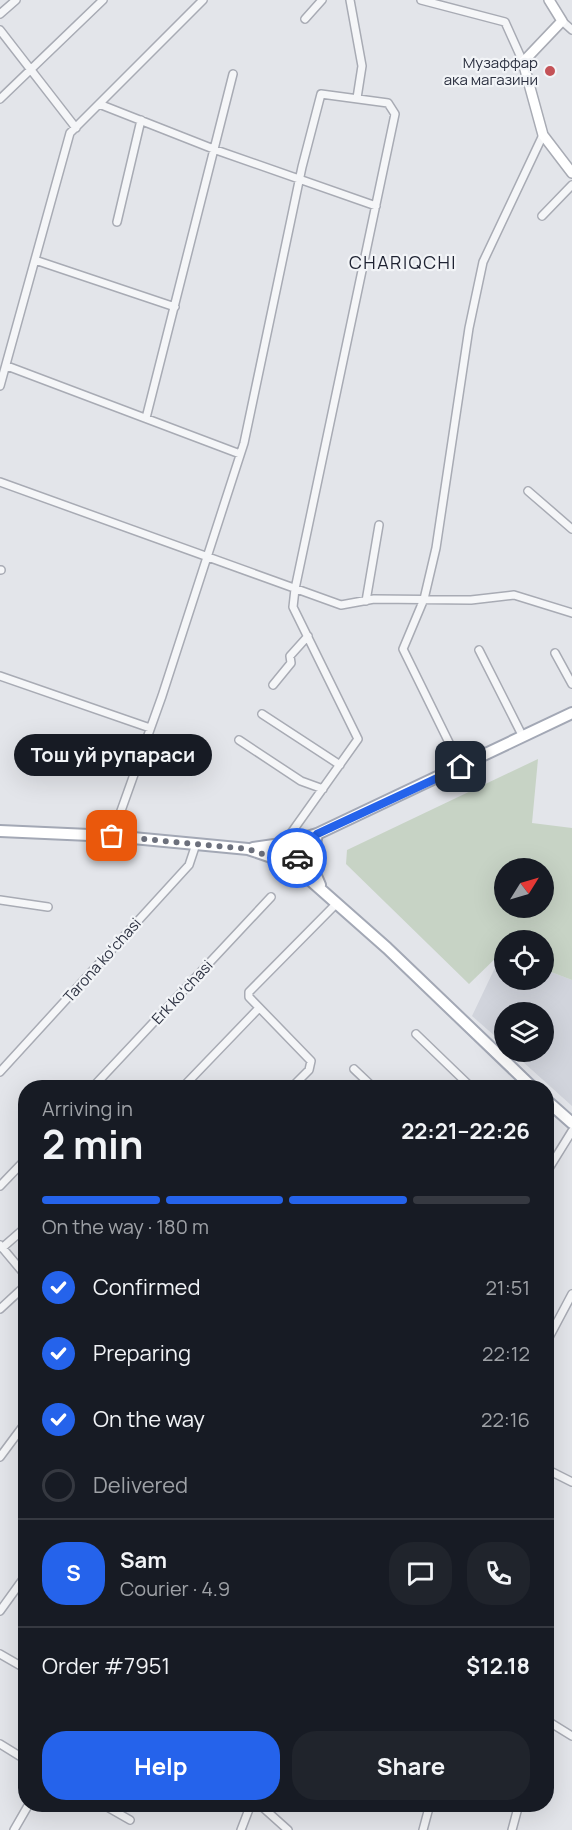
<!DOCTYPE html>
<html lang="en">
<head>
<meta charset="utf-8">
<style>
	:root { --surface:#171b24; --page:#20242c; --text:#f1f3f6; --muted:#9ea1a6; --line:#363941; --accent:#2563eb }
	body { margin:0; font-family:Manrope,sans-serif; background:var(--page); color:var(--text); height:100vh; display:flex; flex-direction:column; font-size:22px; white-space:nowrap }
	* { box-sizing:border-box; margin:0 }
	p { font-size:20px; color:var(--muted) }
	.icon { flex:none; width:33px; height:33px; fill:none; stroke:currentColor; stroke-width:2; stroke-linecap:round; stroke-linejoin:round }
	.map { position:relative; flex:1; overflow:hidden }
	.details { position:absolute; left:18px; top:1080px; width:536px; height:732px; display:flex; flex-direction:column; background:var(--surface); border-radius:24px; box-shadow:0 6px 24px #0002 }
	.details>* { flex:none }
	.needle { width:39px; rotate:53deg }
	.tools { position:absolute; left:494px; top:858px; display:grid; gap:12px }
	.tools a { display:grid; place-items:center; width:60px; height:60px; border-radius:50%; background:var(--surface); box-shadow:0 6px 24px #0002; font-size:30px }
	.pin { position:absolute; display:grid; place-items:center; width:51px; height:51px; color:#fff; margin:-26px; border-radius:12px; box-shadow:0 3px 9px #0006 }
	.courier { position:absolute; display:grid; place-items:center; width:60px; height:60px; margin:-30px; border:4px solid #2563eb; border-radius:50%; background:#fff; color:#222; box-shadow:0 2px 8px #0007 }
	.bubble { position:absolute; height:42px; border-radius:21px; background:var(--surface); box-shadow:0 6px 24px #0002; font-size:20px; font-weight:700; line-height:42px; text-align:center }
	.summary em { font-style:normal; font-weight:700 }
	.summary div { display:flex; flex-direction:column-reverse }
	.summary { display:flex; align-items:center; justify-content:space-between; height:102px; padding:0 24px }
	h1 { font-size:39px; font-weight:700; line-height:45px }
	.bar { display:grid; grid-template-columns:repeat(4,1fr); gap:9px 6px; align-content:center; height:72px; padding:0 24px }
	.bar i { height:8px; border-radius:4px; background:var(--line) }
	.bar .active { background:var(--accent) }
	.bar p { grid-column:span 4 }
	.line { display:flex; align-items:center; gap:15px; padding:0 24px; border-top:2px solid var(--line) }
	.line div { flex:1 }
	.round { display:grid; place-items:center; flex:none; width:63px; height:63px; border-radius:24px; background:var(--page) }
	ol { padding:0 24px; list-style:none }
	li { display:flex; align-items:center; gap:18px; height:66px }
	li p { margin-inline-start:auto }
	li .icon { padding:6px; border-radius:50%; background:var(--accent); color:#fff; stroke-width:4 }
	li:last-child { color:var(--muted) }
	li i { width:33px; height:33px; border:3px solid var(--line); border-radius:50% }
	.action { display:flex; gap:12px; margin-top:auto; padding:12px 24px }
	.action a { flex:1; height:69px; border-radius:24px; background:var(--accent); color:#fff; font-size:24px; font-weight:700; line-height:69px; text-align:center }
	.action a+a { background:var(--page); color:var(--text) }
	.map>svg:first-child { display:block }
	.built { fill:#d1d4dc }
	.green { fill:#c7d3c5; fill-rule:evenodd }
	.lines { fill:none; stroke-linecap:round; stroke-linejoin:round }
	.street-casing { stroke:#a8abb4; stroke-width:10 }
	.secondary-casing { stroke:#a8abb4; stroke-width:12 }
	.primary-casing { stroke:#a3a8b5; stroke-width:14 }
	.street { stroke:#f5f6f8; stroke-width:7 }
	.secondary { stroke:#fff; stroke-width:9 }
	.primary { stroke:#fff; stroke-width:10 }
	.done { stroke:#6c707c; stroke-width:6; stroke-dasharray:0 10.8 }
	.route { stroke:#2563eb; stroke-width:8 }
	.poi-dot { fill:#c45257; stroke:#f2f4f7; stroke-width:2 }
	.labels { text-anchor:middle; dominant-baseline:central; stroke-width:4.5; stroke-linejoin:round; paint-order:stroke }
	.poi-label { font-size:15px; fill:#2c3141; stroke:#f2f4f7; text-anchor:end }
	.street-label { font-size:15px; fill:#2c3141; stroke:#f2f4f7 }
	.quarter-label { font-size:18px; letter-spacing:1.5px; fill:#1e2232; stroke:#f2f4f7 }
</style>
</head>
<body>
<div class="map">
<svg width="572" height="1830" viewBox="0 0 572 1830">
	<rect width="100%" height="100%" fill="#e3e5ea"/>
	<path class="built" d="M502,953H504V980H543V969L572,980V1106L512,1052H543V1012H504V1044L472,1016Z"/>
	<path class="green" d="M538,759L532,823L572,828V980L543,969V940H504V953H501L469,984L346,864L347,850ZM504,868H543V908H504Z"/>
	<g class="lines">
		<g class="street-casing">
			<path id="street" d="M350,0L362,66L357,98
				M421,0L505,22L523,62
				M0,14L16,0
				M305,19L322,0
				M562,21L572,30
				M0,30L76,128
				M0,99L103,0
				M99,104L216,150L376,206
				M542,216L572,185
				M117,222L141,120
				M35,260L175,307
				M7,366L240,454
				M0,386L70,133L203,0
				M146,418L233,74
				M0,482L341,605L374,599L471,600L514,595L572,613
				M528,491L572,529
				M0,570H1
				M366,601L379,525
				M479,650L523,737
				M555,653L572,684
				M0,676L150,728
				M273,685L291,663L290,656L308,636
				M262,714L340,765
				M239,740L301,781L323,789
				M461,767L403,649L424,599L436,548L469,328L483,262L543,135
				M112,836L162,696L244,443L302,167L321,94L388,103L395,114L295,589L293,607L358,739L284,843
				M0,900L48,907
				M416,1034L472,1088
				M354,1069L374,1088
				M0,1072L189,865L196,844
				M92,1088L271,897
				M182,1088L259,1008
				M291,1088L309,1070L311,1061L249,997V992L337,903
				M546,1173L572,1131
				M0,1186L26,1159
				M0,1245L26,1276
				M2,1248L26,1227
				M0,1309L26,1285
				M546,1343L572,1294
				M0,1457L26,1422
				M546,1469L572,1482
				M0,1611L26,1575
				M0,1654L26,1669
				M546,1720L572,1736
				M0,1744L26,1760
				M102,1804L130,1820
				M259,1804L288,1830
				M14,1830L29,1804
				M241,1830L251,1804
				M423,1830L430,1804
				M512,1830L519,1804"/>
		</g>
		<g class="secondary-casing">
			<path id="secondary" d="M549,0L562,21L523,62L543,135L572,173"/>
		</g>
		<g class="primary-casing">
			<path id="primary" d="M0,831L112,836L248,849L292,864L387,948L533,1088
				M253,848L288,843L317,834L311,864L320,885
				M292,864L317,834L572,713
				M546,1100L572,1123"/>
		</g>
		<use href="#street" class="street"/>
		<use href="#secondary" class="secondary"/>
		<use href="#primary" class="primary"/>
	</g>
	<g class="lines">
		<path class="done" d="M112,836L248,849L292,864L297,858"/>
		<path class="route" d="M297,858L317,834L461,767"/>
	</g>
	<circle class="poi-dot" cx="550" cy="71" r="6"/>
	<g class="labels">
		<g class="poi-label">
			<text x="538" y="62">Музаффар<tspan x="538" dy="17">ака магазини</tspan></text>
		</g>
		<g class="street-label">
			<text transform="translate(102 960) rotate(-48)">Tarona koʻchasi</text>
			<text transform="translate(182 992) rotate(-47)">Erk koʻchasi</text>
		</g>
		<g class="quarter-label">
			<text x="403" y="262">CHARIQCHI</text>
		</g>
	</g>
</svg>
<div class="tools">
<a><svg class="needle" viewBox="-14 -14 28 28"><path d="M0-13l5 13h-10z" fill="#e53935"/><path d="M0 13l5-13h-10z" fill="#9ea1a6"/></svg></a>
<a><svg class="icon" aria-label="locate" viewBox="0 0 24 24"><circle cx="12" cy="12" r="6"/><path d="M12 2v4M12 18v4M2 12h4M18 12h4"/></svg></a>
<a><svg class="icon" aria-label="layers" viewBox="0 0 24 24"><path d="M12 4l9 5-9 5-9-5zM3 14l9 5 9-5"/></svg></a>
</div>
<div class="pin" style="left:112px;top:836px;background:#ea580c"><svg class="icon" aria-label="bag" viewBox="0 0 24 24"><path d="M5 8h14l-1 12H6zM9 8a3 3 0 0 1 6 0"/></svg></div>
<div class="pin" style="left:461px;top:767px;background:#1f2937"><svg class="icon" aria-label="home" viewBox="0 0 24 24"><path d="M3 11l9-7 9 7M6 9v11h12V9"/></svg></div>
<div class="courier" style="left:297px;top:858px"><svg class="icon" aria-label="car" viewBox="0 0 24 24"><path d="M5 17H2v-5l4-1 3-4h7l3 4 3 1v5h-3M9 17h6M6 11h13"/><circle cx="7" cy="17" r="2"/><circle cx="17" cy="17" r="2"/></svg></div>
<div class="bubble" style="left:14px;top:734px;width:198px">Тош уй рупараси</div>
<section class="details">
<div class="summary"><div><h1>2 min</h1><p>Arriving in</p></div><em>22:21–22:26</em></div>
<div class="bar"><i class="active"></i><i class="active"></i><i class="active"></i><i></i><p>On the way · 180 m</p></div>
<ol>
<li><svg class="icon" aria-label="check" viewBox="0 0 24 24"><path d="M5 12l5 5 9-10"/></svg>Confirmed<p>21:51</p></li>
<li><svg class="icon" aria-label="check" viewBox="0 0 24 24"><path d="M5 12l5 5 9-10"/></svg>Preparing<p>22:12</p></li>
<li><svg class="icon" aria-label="check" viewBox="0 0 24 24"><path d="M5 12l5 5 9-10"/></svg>On the way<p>22:16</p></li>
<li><i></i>Delivered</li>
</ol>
<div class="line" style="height:108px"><b class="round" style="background:var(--accent);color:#fff">S</b><div><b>Sam</b><p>Courier · 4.9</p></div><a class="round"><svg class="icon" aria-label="chat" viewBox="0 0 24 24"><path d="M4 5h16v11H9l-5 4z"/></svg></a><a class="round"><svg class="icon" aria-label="phone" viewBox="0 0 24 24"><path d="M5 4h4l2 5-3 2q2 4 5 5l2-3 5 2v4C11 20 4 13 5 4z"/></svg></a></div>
<div class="line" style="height:78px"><div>Order #7951</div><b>$12.18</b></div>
<div class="action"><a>Help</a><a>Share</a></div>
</section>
</div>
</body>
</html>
